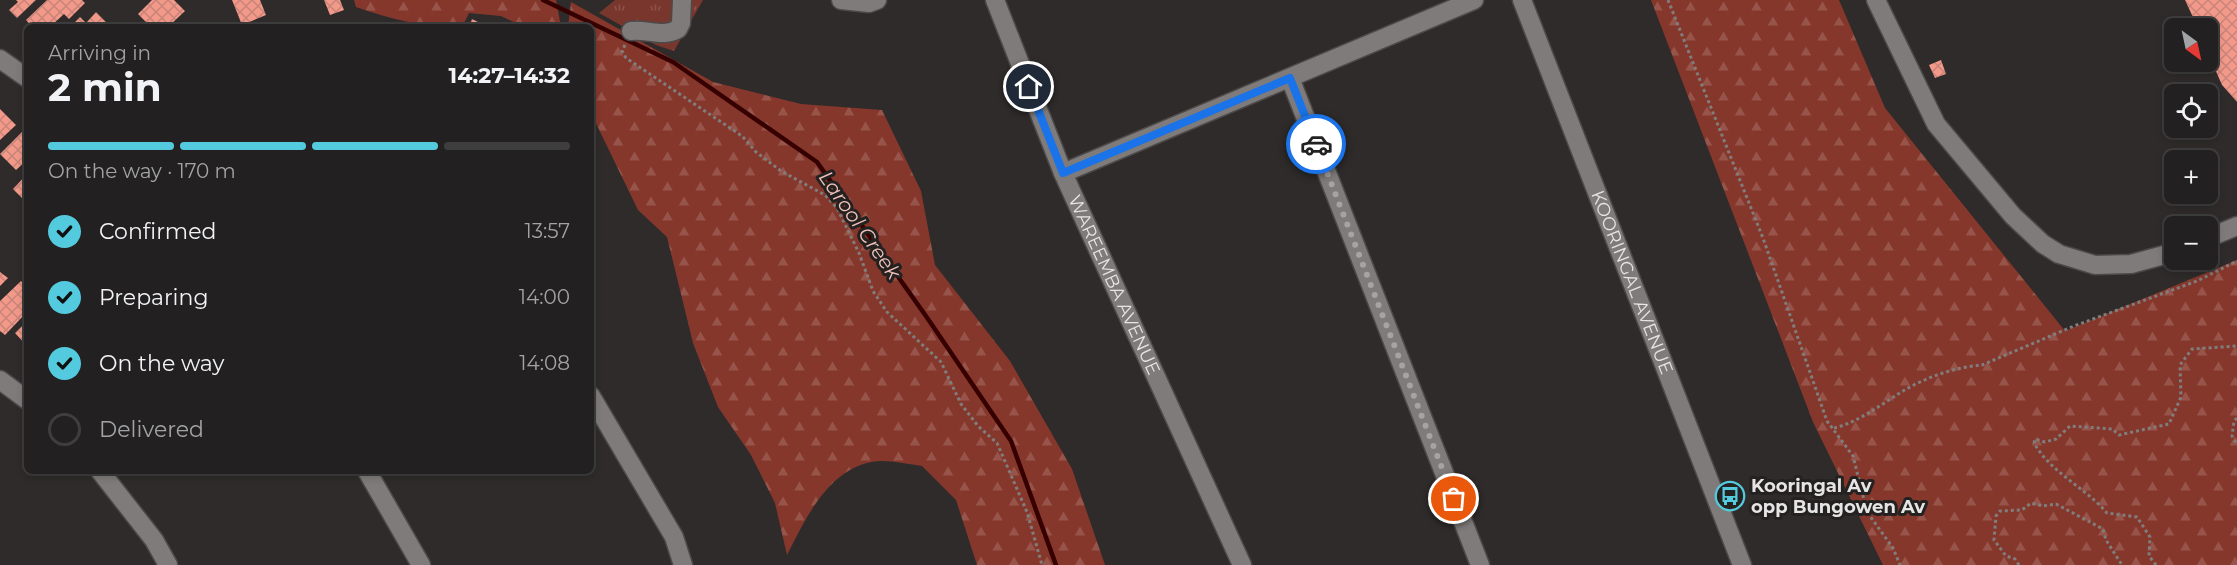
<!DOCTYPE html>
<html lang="en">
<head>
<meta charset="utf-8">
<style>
	:root { --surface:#222020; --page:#2a2829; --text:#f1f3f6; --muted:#a2a3a5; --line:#3f3e3e; --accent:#54cade }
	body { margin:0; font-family:Montserrat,sans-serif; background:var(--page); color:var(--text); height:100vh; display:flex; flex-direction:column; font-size:22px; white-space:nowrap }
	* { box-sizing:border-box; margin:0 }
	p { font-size:20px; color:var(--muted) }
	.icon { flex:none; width:33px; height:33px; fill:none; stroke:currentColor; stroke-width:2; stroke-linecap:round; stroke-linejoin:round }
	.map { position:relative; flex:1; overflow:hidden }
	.details { position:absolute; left:24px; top:24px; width:570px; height:450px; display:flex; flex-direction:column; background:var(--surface); border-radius:9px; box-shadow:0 3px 9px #0003,0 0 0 2px var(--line) }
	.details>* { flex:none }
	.needle { width:39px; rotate:147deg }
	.fabs { position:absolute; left:2164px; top:18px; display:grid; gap:12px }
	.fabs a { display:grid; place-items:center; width:54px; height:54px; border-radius:9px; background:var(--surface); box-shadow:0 3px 9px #0003,0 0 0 2px var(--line); font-size:30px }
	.pin { position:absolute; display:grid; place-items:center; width:51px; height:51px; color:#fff; margin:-26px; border:3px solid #fff; border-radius:50%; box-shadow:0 2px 6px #0007 }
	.courier { position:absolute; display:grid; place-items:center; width:60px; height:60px; margin:-30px; border:4px solid #1a73e8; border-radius:50%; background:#fff; color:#222; box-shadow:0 2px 8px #0007 }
	.headline em { font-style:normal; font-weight:700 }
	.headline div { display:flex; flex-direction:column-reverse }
	.headline { display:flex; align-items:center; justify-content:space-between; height:102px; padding:0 24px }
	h1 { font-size:39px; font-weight:700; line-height:45px }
	.bar { display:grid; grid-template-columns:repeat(4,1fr); gap:9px 6px; align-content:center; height:72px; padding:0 24px }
	.bar i { height:8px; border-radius:4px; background:var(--line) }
	.bar .active { background:var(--accent) }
	.bar p { grid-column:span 4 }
	ol { padding:0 24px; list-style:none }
	li { display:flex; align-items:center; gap:18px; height:66px }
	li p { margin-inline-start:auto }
	li .icon { padding:6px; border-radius:50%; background:var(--accent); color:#111; stroke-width:4 }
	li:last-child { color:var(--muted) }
	li i { width:33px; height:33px; border:3px solid var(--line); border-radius:50% }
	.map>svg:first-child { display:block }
	.forest { fill:url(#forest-firs) }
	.park { fill:url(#park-tufts) }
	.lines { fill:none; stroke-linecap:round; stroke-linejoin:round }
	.stream { stroke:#360000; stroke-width:4.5 }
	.building { fill:url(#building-cross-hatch) }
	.minor-casing { stroke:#4c4949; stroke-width:21 }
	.path { stroke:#807e7d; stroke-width:3; stroke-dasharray:3 3; stroke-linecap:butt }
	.minor { stroke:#7e7b7a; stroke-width:18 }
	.done { stroke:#a6a3a3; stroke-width:6; stroke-dasharray:0 10.8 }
	.route { stroke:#1a73e8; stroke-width:8 }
	.labels { text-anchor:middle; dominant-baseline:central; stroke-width:6; stroke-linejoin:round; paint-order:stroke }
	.street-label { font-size:18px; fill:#e6e4e4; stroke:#242121 }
	.poi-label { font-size:18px; font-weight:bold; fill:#e6e4e4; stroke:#242121; text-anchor:start }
	.water-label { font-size:20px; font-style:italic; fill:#f1c2b9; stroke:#242121 }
</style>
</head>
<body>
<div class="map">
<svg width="2237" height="565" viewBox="0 0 2237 565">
	<defs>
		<pattern id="forest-firs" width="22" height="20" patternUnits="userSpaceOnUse" patternTransform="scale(1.5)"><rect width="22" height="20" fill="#86372c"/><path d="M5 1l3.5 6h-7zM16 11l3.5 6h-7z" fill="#97544a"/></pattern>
		<pattern id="park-tufts" width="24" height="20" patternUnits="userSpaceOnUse" patternTransform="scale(1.5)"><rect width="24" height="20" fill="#79362c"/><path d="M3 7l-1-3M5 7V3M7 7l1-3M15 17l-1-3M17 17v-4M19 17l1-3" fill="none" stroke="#8c534a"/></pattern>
		<pattern id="building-cross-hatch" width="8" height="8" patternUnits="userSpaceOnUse" patternTransform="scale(1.5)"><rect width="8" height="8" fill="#f3998a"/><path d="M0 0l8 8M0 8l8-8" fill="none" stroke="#c88478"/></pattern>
	</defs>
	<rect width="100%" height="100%" fill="#2e2b2a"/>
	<path class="forest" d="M354,0H556L561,27H524L501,16L469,13L462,27C424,27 392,20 356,7Z
		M1651,0H1839L1885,108L2065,331L2237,260V565H1883L1813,422Z
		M571,2L713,82L801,104L882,110L921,191L935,265L1010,361L1072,469L1105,565H977L956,500L922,466C907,464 886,459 871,462C827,471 805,520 787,555L775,503L751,455L718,407L693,343L667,237L638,210L591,113V27H568Z"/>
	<path class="park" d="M615,0H703L674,51L656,45L599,13Z"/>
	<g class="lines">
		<path class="stream" d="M543,0L673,62L817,162L928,319L1011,441L1056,565"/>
	</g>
	<path class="building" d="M16,0H36L17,18L9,10L18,2Z
		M47,0H82L85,3L69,19L64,14L51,26L48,23L44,27H32L26,20Z
		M152,0H174L185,11L168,27H151L138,14Z
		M232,0H260L266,15L242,25Z
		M324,0H340L344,10L330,15Z
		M2185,0H2237V102L2222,85L2208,53V28H2198Z
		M96,12L111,27H70L80,17L86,23Z
		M472,19L488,27H469Z
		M1941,60L1946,74L1935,78L1929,65Z
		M0,109L16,125L0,140Z
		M27,127V160L16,170L0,154Z
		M27,174V203L13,189Z
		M0,272L8,278L0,286Z
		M21,281L27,288V312L5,335L0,331V301Z
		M27,321V346L15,333Z"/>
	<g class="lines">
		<g class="minor-casing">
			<g id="minor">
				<path d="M841,0L869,3L877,0"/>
				<path id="s1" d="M995,0L1063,173L1242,565"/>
				<path id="s2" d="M1522,0L1742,565"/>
				<path d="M1876,0L1936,124L2013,216L2043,244L2059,254L2095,265L2131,264L2175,252"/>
				<path d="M631,31C648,29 663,38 678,29L681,23L682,0"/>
				<path d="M0,59L27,78"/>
				<path d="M1290,78L1480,565"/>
				<path d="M1063,173L1474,0"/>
				<path d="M2208,238L2237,226"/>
				<path d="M0,380L27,400"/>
				<path d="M591,396L674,537L683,565"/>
				<path d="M100,471L154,540L168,565"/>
				<path d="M367,471L421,565"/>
			</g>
		</g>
		<path class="path" d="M1668,0L1763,238L1827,421L1853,456L1867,512L1893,548L1900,565
			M625,45L622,51L626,58L742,136L756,152L781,171L825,195L837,208L859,253L873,291L887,312L941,362L961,404L978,426L997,443L1027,512L1042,565
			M2237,418L2234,421L2232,436L2237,444
			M1834,428C1859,422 1880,405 1903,391C1926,377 1956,367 1982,365L2074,326L2197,281L2237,261
			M2019,565L2015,559L2006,556L1994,540L1996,516L2000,511L2022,510L2031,503L2043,506L2056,504L2103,529L2106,540L2122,565
			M2156,565L2149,556L2150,537L2137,517L2107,513C2086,488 2051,473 2034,443L2035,439L2045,442L2056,439L2070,426L2112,429L2119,435L2169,424L2181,397L2180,365L2192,349L2237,346"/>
		<use href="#minor" class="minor"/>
	</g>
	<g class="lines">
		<path class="done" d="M1316,144L1454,499"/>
		<path class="route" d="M1029,87L1063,173L1290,78L1316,144"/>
	</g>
	<defs>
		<g id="bus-ring" transform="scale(1.5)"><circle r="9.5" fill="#242121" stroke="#54cade" stroke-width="1.5"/><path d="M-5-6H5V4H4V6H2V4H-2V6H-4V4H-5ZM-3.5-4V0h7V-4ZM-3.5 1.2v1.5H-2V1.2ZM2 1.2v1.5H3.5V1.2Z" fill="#54cade"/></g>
	</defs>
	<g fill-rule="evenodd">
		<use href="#bus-ring" x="1730" y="496"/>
	</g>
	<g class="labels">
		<g class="street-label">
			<text stroke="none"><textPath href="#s2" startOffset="303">KOORINGAL AVENUE</textPath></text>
			<text stroke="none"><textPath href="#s1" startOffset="309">WAREEMBA AVENUE</textPath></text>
		</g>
		<g class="poi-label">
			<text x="1751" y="486">Kooringal Av<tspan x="1751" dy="21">opp Bungowen Av</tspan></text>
		</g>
		<g class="water-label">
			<text transform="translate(860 225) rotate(55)">Larool Creek</text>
		</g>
	</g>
</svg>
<div class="fabs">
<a><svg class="needle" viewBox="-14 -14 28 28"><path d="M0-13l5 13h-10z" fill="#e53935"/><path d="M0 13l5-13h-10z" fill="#a2a3a5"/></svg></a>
<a><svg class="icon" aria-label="locate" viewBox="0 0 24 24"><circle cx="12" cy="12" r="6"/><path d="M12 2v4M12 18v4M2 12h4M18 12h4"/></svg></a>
<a>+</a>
<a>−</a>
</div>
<div class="pin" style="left:1454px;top:499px;background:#ea580c"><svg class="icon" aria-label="bag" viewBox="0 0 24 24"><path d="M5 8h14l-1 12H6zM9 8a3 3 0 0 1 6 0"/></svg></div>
<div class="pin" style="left:1029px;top:87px;background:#1f2937"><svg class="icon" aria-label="home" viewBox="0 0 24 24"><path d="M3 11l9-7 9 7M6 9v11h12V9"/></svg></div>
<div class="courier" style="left:1316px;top:144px"><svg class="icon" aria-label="car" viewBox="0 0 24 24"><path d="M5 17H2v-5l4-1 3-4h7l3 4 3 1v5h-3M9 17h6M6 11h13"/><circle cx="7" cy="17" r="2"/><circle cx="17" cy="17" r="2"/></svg></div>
<section class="details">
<div class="headline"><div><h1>2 min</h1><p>Arriving in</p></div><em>14:27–14:32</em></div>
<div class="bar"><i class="active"></i><i class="active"></i><i class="active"></i><i></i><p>On the way · 170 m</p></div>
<ol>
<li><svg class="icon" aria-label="check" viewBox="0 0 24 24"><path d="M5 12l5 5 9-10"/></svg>Confirmed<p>13:57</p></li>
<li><svg class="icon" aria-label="check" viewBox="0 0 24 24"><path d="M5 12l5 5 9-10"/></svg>Preparing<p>14:00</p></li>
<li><svg class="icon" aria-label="check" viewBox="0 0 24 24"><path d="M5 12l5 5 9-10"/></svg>On the way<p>14:08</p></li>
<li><i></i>Delivered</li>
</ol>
</section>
</div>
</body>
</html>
